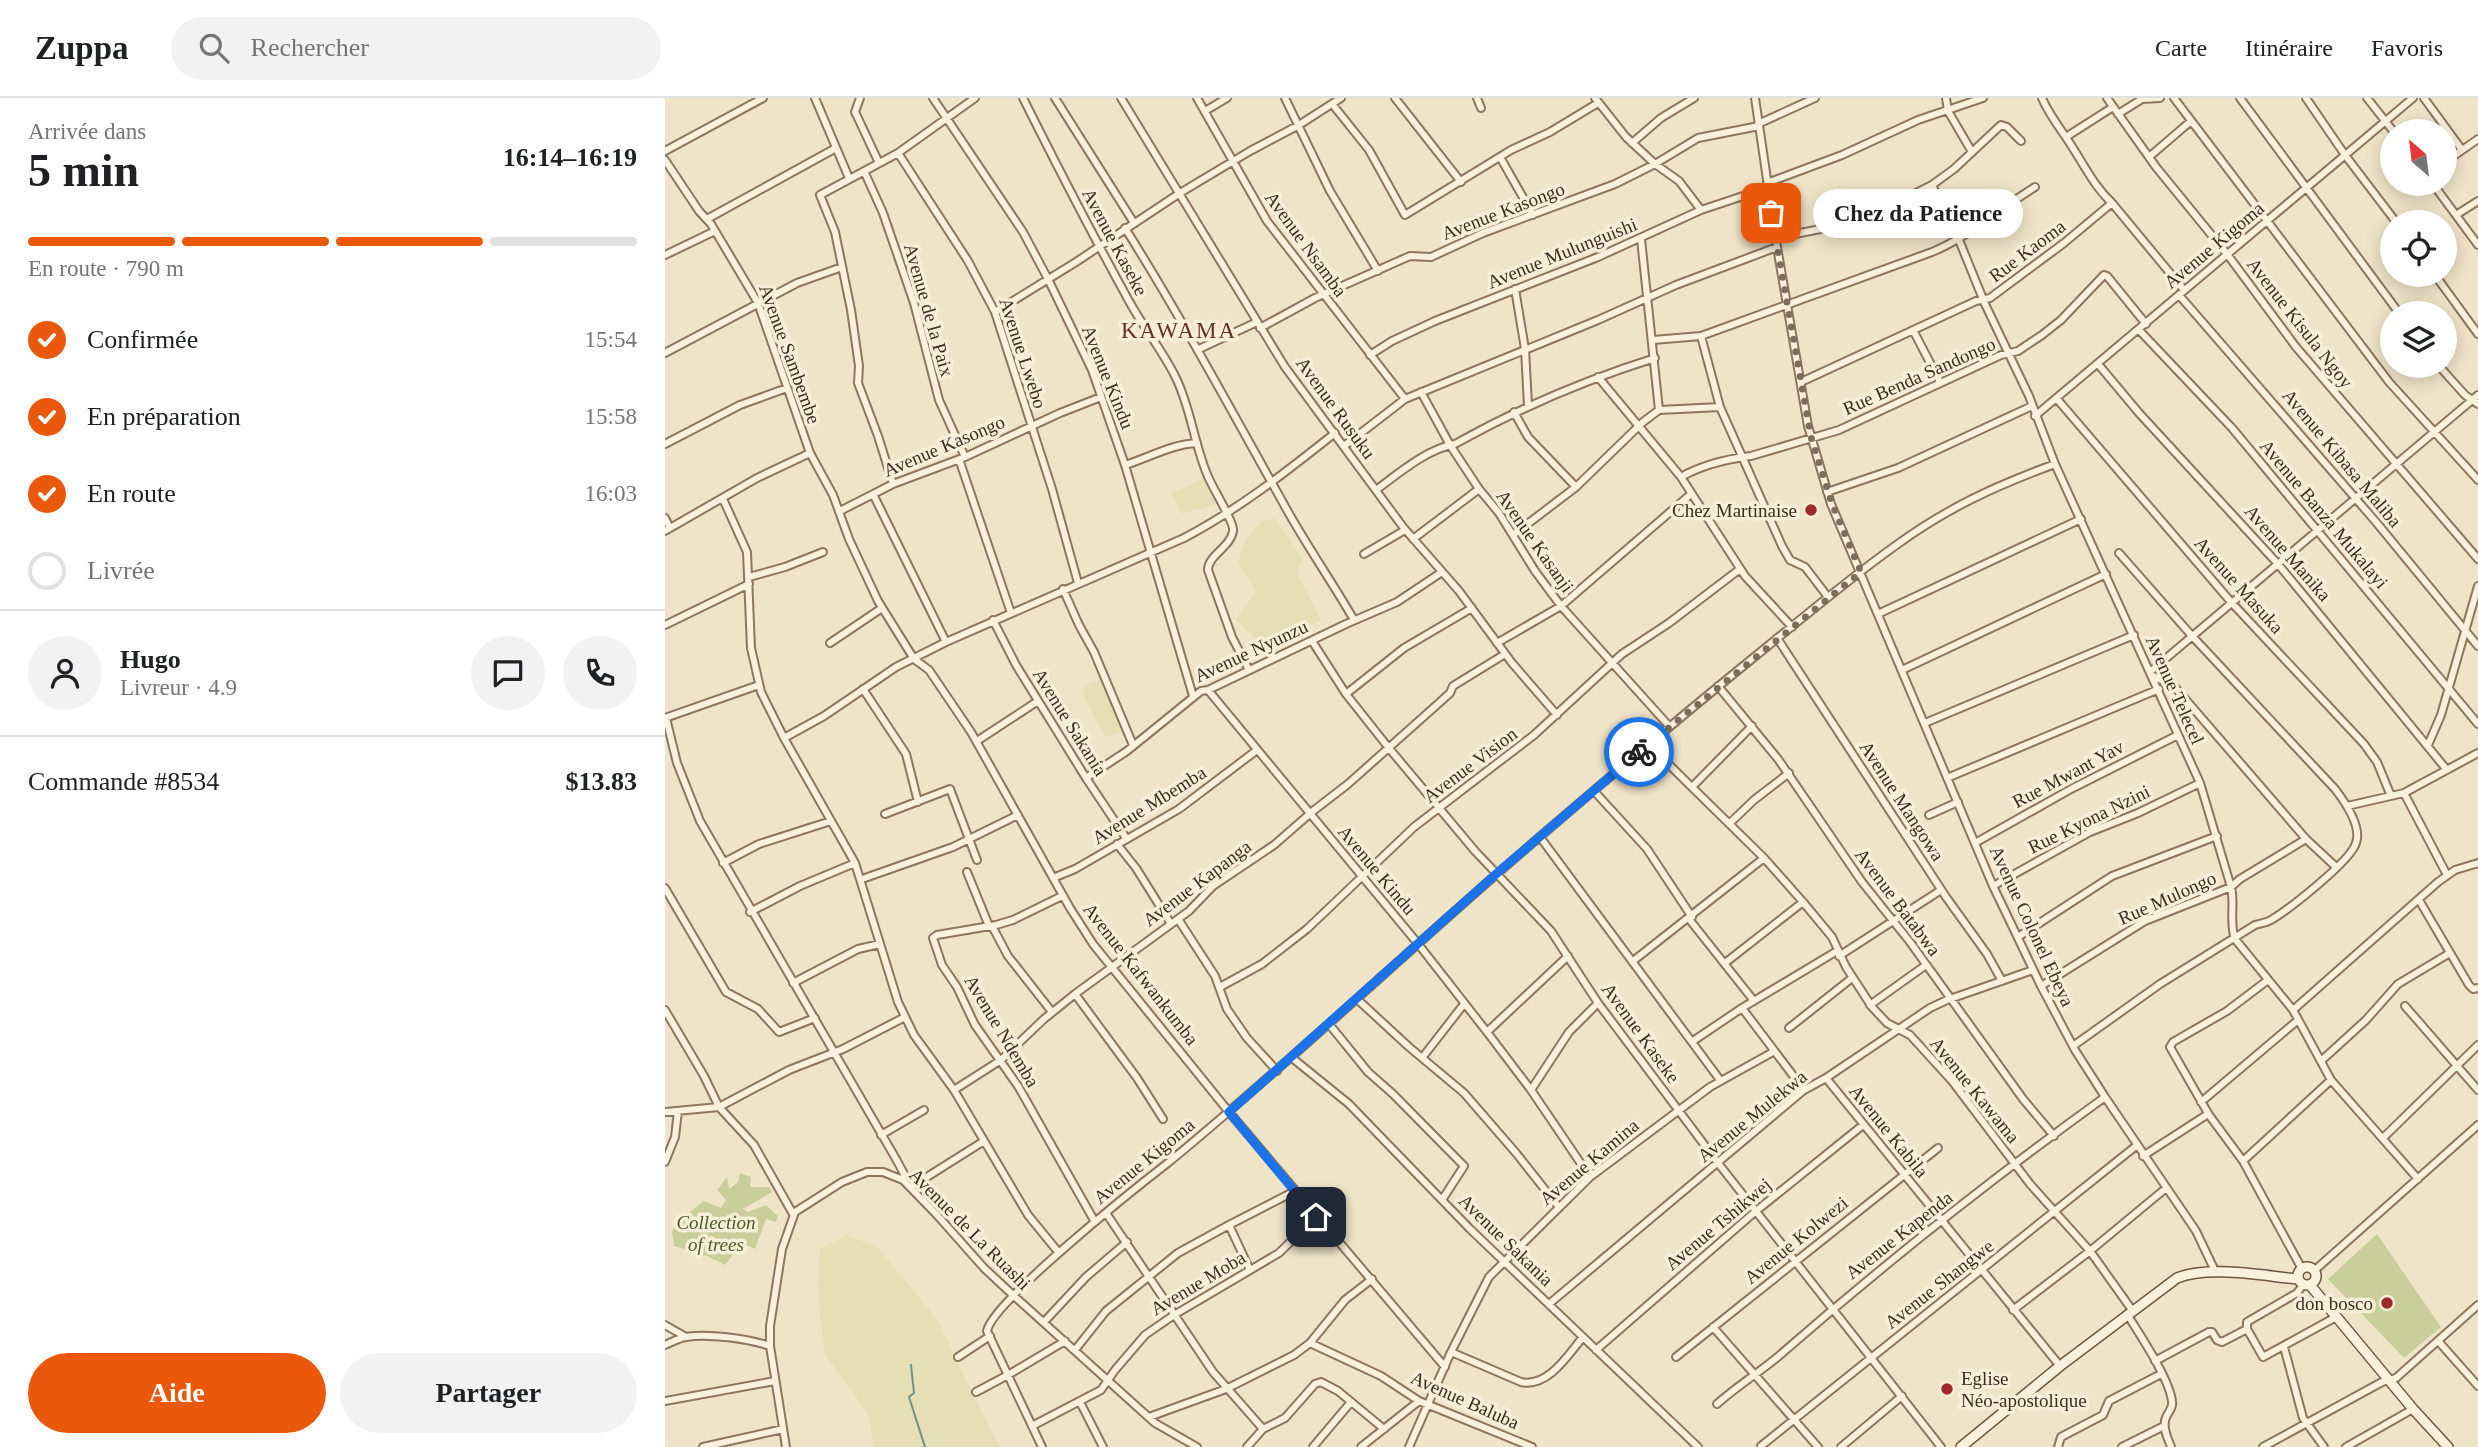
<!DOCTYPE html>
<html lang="fr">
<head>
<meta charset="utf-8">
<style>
	:root { --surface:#fff; --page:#f2f2f2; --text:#202124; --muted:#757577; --line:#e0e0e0; --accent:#ea580c }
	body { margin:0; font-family:Georgia,serif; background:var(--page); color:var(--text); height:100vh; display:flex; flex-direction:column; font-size:26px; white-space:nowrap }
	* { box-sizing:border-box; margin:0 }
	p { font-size:23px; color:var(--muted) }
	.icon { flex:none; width:38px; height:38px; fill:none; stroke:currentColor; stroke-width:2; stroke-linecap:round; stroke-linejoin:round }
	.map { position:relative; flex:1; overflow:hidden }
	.drawer { display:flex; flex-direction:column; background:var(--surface); width:665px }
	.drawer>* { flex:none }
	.needle { width:46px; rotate:332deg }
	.fabs { position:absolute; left:1715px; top:21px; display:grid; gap:14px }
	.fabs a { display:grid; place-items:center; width:77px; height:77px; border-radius:50%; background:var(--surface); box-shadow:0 4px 18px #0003; font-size:35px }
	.pin { position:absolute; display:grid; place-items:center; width:60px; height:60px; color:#fff; margin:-30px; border-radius:14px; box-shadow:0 4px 10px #0006 }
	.courier { position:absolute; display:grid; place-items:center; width:70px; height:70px; margin:-35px; border:5px solid #1a73e8; border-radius:50%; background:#fff; color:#222; box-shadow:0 2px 9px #0007 }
	.bubble { position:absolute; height:49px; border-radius:24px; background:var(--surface); box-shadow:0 4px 18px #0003; font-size:23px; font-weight:700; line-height:49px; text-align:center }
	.overview em { font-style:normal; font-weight:700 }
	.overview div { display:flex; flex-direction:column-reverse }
	.overview { display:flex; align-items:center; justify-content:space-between; height:119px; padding:0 28px }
	h1 { font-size:46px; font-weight:700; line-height:52px }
	.bar { display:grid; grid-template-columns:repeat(4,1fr); gap:10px 7px; align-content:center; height:84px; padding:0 28px }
	.bar i { height:9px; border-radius:5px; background:var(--line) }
	.bar .active { background:var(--accent) }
	.bar p { grid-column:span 4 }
	.line { display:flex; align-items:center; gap:18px; padding:0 28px; border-top:2px solid var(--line) }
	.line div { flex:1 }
	.round { display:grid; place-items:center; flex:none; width:74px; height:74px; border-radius:37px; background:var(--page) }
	ol { padding:0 28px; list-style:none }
	li { display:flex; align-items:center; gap:21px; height:77px }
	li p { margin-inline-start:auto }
	li .icon { padding:7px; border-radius:50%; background:var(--accent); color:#fff; stroke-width:4 }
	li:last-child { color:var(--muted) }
	li i { width:38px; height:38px; border:4px solid var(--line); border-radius:50% }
	.cta { display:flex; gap:14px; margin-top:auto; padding:14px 28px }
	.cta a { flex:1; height:80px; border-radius:42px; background:var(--accent); color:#fff; font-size:28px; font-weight:700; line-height:80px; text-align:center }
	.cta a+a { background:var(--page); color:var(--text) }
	header { display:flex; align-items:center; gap:42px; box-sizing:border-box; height:98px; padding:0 35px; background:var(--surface); border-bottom:2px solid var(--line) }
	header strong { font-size:33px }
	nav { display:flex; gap:38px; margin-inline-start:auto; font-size:24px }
	.search { width:490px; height:63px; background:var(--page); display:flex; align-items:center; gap:18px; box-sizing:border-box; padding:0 24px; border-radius:38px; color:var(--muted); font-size:26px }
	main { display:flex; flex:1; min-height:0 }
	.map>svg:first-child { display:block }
	.farmland { fill:#e6deb5 }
	.green { fill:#c9cf9b }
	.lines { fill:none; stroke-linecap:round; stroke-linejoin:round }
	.stream { stroke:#6f938a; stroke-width:2 }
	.street-casing { stroke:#8d765c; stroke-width:10 }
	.secondary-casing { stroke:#6f573f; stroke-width:12 }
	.street { stroke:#faf1dc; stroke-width:6 }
	.secondary { stroke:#faf1dc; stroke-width:9 }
	.done { stroke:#7c6e5b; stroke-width:7; stroke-dasharray:0 12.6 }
	.route { stroke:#1a73e8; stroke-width:9 }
	.poi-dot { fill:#9e2a2b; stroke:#f7eed8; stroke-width:2.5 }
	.labels { text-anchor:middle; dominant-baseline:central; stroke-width:7; stroke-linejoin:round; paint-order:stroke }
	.street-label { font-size:19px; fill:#3d2e20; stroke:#f7eed8 }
	.poi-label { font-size:19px; fill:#3d2e20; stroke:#f7eed8; text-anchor:end }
	.park-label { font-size:19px; font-style:italic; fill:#4d5a26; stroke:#f7eed8 }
	.quarter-label { font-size:23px; letter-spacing:2px; fill:#6b2e1e; stroke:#f7eed8 }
</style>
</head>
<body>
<header>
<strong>Zuppa</strong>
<div class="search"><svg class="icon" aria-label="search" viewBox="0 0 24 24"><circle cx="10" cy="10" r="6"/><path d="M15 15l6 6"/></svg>Rechercher</div>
<nav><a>Carte</a><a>Itinéraire</a><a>Favoris</a></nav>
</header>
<main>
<section class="drawer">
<div class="overview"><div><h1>5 min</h1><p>Arrivée dans</p></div><em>16:14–16:19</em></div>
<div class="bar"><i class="active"></i><i class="active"></i><i class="active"></i><i></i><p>En route · 790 m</p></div>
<ol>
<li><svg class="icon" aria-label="check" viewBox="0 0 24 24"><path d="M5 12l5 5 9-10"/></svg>Confirmée<p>15:54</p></li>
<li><svg class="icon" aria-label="check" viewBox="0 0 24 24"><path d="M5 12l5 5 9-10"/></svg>En préparation<p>15:58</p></li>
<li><svg class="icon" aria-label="check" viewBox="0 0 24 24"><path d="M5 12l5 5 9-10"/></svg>En route<p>16:03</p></li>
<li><i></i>Livrée</li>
</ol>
<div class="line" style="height:126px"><a class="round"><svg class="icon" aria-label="person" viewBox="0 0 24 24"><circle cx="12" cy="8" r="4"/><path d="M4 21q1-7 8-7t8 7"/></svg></a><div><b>Hugo</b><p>Livreur · 4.9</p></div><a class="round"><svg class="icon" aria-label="chat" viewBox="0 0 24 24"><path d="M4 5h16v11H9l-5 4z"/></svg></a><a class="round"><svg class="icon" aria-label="phone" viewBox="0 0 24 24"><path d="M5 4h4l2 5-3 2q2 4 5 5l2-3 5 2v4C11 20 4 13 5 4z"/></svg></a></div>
<div class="line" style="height:91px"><div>Commande #8534</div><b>$13.83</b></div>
<div class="cta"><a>Aide</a><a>Partager</a></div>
</section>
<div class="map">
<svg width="1813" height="1349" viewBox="0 0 1813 1349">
	<rect width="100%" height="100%" fill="#f0e4c8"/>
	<path class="farmland" d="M538,381L551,406L517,416L506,395Z
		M610,420L637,460L632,475L656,522L624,540L599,550L571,521L591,494L573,464L580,444L595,425Z
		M437,580L458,632L441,640L419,599L418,589Z
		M182,1137L213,1150L272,1221L329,1339L336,1349H208L205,1319L160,1256L153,1199L155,1151Z"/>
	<path class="green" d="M75,1075L86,1079L85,1089H104L107,1094L78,1111L83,1114L101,1107L113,1118L111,1124L101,1121L90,1151L77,1145L60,1167L42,1158L9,1148L7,1133L20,1118L39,1103L56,1110L61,1102L52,1092L62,1079L64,1091L73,1084Z
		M1712,1136L1776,1229L1739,1260L1663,1181Z"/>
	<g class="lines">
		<path class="stream" d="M246,1267L249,1295L244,1299L260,1349"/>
		<g class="street-casing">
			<path id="street" d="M150,0L184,80
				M195,0L190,14L192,18L214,65
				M268,0L358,134L383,181L427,272L460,367L528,598
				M358,0C392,68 427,136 464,203C478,229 498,253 511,280C526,311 529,345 542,376C546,388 570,425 568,433C566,449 543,457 543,472L567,539L584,572
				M390,0L469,125
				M456,0L620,269L738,429L794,493L847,565L892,617
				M532,0L602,123L740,301
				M620,0L665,93L713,173
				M730,0L796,84
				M812,0L816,10
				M930,0L961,39L990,66L1014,83L1036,112
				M1090,0L1112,149L1143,328L1166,406L1328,788L1376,888L1410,952L1440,999L1531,1133L1550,1173
				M1281,0L1283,13L1307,54
				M1442,0L1491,69L1562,156L1631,249L1813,461
				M1509,0L1724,284L1813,382
				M1575,0L1734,215
				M1641,0L1680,57L1731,124
				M1702,0L1728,33
				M1759,0L1797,52
				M668,7L704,52L740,117L846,52L885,34L933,5
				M540,13L562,0
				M1453,16L1477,1L1495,0
				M1093,26L1150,0
				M1401,39L1448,9
				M967,45L996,20L1029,0
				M0,53L98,0
				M233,55L303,163L330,214L387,391L413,485
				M835,59L868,117
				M1484,59L1526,23
				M0,62L34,113L46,126L93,205L145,355L168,397L184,441L213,503L249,561L264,572L306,634L405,810L428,846L564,1014L780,1269
				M1780,64L1813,41
				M199,73L218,115L249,205L274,302L300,359
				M1102,85L1177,57L1253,22L1318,0
				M1768,86L1813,147
				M1267,87L1294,142L1320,206L1364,298L1390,366L1535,685L1566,789C1570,806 1564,825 1570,841L1628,912L1666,982L1753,1081
				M1447,105L1519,192
				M1791,117L1813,103
				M42,121L171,50
				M460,130C516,219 566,312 617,403C639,444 666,482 689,522
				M1110,140L1186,125L1235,103L1267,87L1289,71L1336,27L1342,29L1356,43
				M976,141L994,312
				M0,157L50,133
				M1770,177L1813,236
				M850,191L860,251L863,308
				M1514,197L1711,424L1813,548
				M330,214L411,164L515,95L585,53L634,27L676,0
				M595,230L650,200L745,158L766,159L818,135L950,86L990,66L1033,40L1094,28
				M1248,232L1275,284
				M1474,232L1567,330L1813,626
				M1036,238L1055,309L1117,448L1125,462L1140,469L1163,499
				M988,242L1036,238L1267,154C1305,138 1334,111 1370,89
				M534,251L592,224
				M0,255L132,185L177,169
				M705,257L727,243L770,223L933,159L1036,112L1102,90
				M1433,266L1474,315L1613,466L1782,672
				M1774,268L1800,297L1813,306
				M933,279L1016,379L1080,478L1127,529
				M1136,284L1311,203L1325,200L1399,145L1447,105C1429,88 1419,67 1406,47C1396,31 1384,17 1377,0
				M756,294L785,347L814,391L834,415L870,473L896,508L1004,628
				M1392,301L1566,504L1699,646L1712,664L1726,698
				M849,314L863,339L911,389
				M1370,318L1748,0
				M0,346L75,307L122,290
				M679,348L740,301L933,222L1011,187L1112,149
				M294,361L346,515
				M460,367C483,360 507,346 532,345
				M1016,379C1037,367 1062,361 1086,358L1174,332L1336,257L1353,253L1377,237L1396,222L1439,177L1442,178L1481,226
				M228,386L213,338L193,285L194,268L186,212L170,134L155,97L233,55L310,0
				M711,392C734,375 762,351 790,346C854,310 920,282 990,260
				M1162,394L1233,370L1367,308
				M208,396L281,544
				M58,401L82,454L86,550L96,594L119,640L190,765L233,904L249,937L289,992L363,1117L394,1155
				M175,413L228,386L300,359L395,315L436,299
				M0,420L5,430
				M0,433L92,380L145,355
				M848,437L911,389L978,324L994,312L1055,309
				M748,441L814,391
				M699,456L740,432
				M84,479L120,469L158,454
				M398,491L414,527L429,554L468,647
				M1213,516L1416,421
				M328,522L351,567L421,680L461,740
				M0,527L84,486
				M1112,540L1281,799L1322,856L1337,883
				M647,543L681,596L723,649L810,753L886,833L933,905L1053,1065L1276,1349
				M165,545L217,510
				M832,545L896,508L1026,396
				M1237,572L1441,476
				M1486,573L1813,297
				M1488,578L1509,588L1641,741L1671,769
				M1053,588L1113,661L1197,784L1245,844L1358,1001L1389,1038
				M198,591L241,656L253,704
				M543,592L754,847L822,934L866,992L925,1079
				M681,596L739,550L807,510
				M0,620L94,587
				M1,620L12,665L35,723L231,1061L239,1076L238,1082
				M1260,625L1469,537
				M119,640L159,618L231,569L281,544L519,440C574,411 621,374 670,335
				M312,643L373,603
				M983,646L1099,760L1138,804L1167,839L1181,869L1207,909L1222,925L1245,937L1287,983L1365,1086L1425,1153L1467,1212
				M1763,647L1776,617L1813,488
				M421,680L462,653L536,593L543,592L681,526L732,504L777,474
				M1282,680L1494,591
				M1027,689L1087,628
				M929,693L982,751L1027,819
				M1739,695L1782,777
				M1682,708L1739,695L1813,655
				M220,716L285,691L312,762
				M1264,717L1293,704
				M1065,725L1089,702L1124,675
				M875,739L1055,982
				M1310,745L1406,691L1513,637
				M452,746L471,770L506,826
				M58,765L94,746L166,723
				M302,774L324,828
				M388,780L410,771L514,711L592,652
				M197,781L288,749L353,717
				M1328,788L1425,734L1473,715L1535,685
				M0,790L61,894L93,911L114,934L150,920
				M397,798L348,822L331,827L272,837L268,840L277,867L292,889L310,927L353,988L430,1124
				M1754,802L1804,887L1808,891L1813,890
				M85,814L135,788L190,765
				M513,821L550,878L562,911L582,940L612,973
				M1024,821L1089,903
				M327,828L343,858L387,914
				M1353,839L1447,778L1552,738
				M1174,858L1276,792
				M968,863L1099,760
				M1060,865L1138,804
				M1603,882L1562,913L1508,944L1505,949L1544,1017L1578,1063L1637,1171
				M128,885L193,851L215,846
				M1376,888L1480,823L1566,789L1575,781L1641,741
				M555,889L597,866L642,831L749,729L869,637L957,556L1004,525L1075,471
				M410,896L472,980L498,1021
				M692,901L744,949L799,995L851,1055L893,1108
				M1205,907L1261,867
				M1740,908L1813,992
				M1077,910L1139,992
				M0,912L39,978L54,1009L124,972L178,951L240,919
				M1628,912L1773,784L1790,772L1813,765
				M664,926L703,974L728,996L799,1068L777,1102
				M1124,930L1187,880
				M822,934L903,858
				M1028,943L1077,910L1172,853
				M1408,948L1495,886L1590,827C1596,825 1601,825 1606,822C1623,812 1686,763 1691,745C1697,728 1680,704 1670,691L1527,538L1454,455
				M626,959L684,1006L805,1131L1033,1349
				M757,960L799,906
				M1656,963L1701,922L1733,886L1785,855
				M1161,980L1395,1268
				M289,992L336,962L379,921L410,896L524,813L548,788L609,747L648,713L683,686L774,605L785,595L788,588L840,556
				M866,992L904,934L933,905
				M1536,1004L1633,922
				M0,1014L54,1009L89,1047L128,1116
				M216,1037L259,1012
				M1718,1040L1813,947
				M1478,1058L1543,1016
				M1578,1063L1666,982
				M0,1064L10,1039L13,1013
				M246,1089L319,1043
				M441,1115L548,1274L598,1331
				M585,1172L564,1127L630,1093
				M1650,1172L1813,1027
				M1638,1187L1632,1195L1582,1224V1231L1598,1259L1671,1219
				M884,1206L1139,992L1161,980L1265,910L1282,902L1368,872
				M1348,1212L1425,1153L1500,1091
				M1462,1216C1475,1237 1504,1280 1507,1303C1509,1311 1501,1315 1500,1323C1498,1331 1503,1341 1506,1349
				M379,1224L421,1179L462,1144
				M0,1227L21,1239
				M1048,1229L1153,1349
				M1774,1244L1813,1288
				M645,1245L716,1278L754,1303L867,1349
				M0,1247C7,1244 14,1240 21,1239C43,1235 84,1241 105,1248
				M1619,1249L1638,1320L1659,1349
				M410,1252L441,1213L513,1155L564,1127
				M931,1252L1091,1113L1198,1027
				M786,1254L856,1284C883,1290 903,1257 918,1239
				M293,1259L325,1238
				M1011,1259L1273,1050
				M1490,1263L1544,1234H1547L1552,1242L1557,1244L1582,1231
				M311,1294L343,1277L400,1243
				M0,1303L110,1283
				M415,1304L438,1349
				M1052,1306C1072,1288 1095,1274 1115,1257C1219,1166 1328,1080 1440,999
				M484,1319L561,1291L629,1257L645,1245L680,1202L707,1181
				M367,1328L436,1292L450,1272L480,1237L509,1217L614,1155L651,1119
				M1096,1348L1471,1048
				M38,1349L118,1331
				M121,1349L105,1248V1228L117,1151L130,1114L177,1084L202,1074H218L238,1082L272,1117L319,1170L349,1198L490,1325L532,1349
				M377,1349L322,1233C327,1204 473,1088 504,1064C617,971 723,871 833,775C917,702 1002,630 1088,560C1135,522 1181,483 1230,448C1282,410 1330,388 1390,366
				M582,1349L598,1331L620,1320L650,1286L656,1284L673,1293L719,1331
				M648,1349L686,1304
				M696,1349L754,1303
				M744,1349L786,1254L824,1179L925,1079L1045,989L1108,954
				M1176,1349L1237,1298
				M1393,1349L1396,1339L1438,1317L1444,1303L1496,1276
				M1457,1349L1499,1328
				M1598,1349L1717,1284L1731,1280L1813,1207
				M1681,1349L1748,1311"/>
		</g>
		<g class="secondary-casing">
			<path id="secondary" d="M1633 1178a9 9 0 1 1 18 0a9 9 0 1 1-18 0Z
				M1645,1187L1748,1311L1783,1349
				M1296,1349L1395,1268L1512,1180C1544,1167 1599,1178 1633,1181"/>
		</g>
		<use href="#street" class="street"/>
		<use href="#secondary" class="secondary"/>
	</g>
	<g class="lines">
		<path class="done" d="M974,654L1196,474L1167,406L1146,339L1106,115"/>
		<path class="route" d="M651,1119L564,1014L831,776L974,654"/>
	</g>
	<g class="poi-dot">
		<circle cx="1146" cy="412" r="7"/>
		<circle cx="1722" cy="1205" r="7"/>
		<circle cx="1282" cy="1291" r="7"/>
	</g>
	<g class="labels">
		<g class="street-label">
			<text transform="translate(838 113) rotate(-21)">Avenue Kasongo</text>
			<text transform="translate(450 144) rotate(62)">Avenue Kaseke</text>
			<text transform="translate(641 146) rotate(54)">Avenue Nsamba</text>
			<text transform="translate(1549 147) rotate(-40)">Avenue Kigoma</text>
			<text transform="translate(1362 153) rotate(-37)">Rue Kaoma</text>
			<text transform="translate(897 155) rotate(-22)">Avenue Mulunguishi</text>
			<text transform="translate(264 212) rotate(74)">Avenue de la Paix</text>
			<text transform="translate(1635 225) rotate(52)">Avenue Kisula Ngoy</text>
			<text transform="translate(358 255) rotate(72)">Avenue Lwebo</text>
			<text transform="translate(125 256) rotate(70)">Avenue Sambembe</text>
			<text transform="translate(1254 278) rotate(-24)">Rue Benda Sandongo</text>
			<text transform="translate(443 279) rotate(68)">Avenue Kindu</text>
			<text transform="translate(671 310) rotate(54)">Avenue Rusuku</text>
			<text transform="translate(279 348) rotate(-23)">Avenue Kasongo</text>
			<text transform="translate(1677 360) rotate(50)">Avenue Kibasa Maliba</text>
			<text transform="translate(1659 416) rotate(50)">Avenue Banza Mukalayi</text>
			<text transform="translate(870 443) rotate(55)">Avenue Kasanji</text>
			<text transform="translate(1623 455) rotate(49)">Avenue Manika</text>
			<text transform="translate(1574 487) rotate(48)">Avenue Masuka</text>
			<text transform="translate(586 553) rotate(-25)">Avenue Nyunzu</text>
			<text transform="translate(1510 592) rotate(66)">Avenue Telecel</text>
			<text transform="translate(405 624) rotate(58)">Avenue Sakania</text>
			<text transform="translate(805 667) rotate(-37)">Avenue Vision</text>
			<text transform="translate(1403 676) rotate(-28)">Rue Mwant Yav</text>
			<text transform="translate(1237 703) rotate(57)">Avenue Mangowa</text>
			<text transform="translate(484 707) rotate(-32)">Avenue Mbemba</text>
			<text transform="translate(1424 721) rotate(-26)">Rue Kyona Nzini</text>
			<text transform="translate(712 772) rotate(50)">Avenue Kindu</text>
			<text transform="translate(532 785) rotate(-37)">Avenue Kapanga</text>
			<text transform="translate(1502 800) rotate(-24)">Rue Mulongo</text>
			<text transform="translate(1233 804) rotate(53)">Avenue Batabwa</text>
			<text transform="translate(1367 828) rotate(65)">Avenue Colonel Ebeya</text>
			<text transform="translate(476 876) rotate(52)">Avenue Kafwankumba</text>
			<text transform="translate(337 933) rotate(59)">Avenue Ndemba</text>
			<text transform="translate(976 935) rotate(54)">Avenue Kaseke</text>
			<text transform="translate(1310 992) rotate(51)">Avenue Kawama</text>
			<text transform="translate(1087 1018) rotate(-39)">Avenue Mulekwa</text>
			<text transform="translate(1224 1033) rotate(51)">Avenue Kabila</text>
			<text transform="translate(479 1063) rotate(-39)">Avenue Kigoma</text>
			<text transform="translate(924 1064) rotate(-40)">Avenue Kamina</text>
			<text transform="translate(1053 1126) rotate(-40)">Avenue Tshikwej</text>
			<text transform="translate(305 1131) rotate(45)">Avenue de La Ruashi</text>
			<text transform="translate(1234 1137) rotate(-38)">Avenue Kapenda</text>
			<text transform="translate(841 1142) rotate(44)">Avenue Sakania</text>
			<text transform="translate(1131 1142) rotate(-39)">Avenue Kolwezi</text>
			<text transform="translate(533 1185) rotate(-31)">Avenue Moba</text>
			<text transform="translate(1274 1186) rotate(-38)">Avenue Shangwe</text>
			<text transform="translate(800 1302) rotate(24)">Avenue Baluba</text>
		</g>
		<g class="poi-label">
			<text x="1132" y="412">Chez Martinaise</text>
			<text x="1708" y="1205">don bosco</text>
			<text x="1296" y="1280" text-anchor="start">Eglise<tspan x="1296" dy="22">Néo-apostolique</tspan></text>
		</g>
		<g class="park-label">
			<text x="51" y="1124">Collection<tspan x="51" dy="22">of trees</tspan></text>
		</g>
		<g class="quarter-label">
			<text x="514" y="232">KAWAMA</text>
		</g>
	</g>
</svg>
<div class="fabs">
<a><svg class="needle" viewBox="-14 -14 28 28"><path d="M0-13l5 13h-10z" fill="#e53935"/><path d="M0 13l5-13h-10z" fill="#757577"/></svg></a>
<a><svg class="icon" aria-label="locate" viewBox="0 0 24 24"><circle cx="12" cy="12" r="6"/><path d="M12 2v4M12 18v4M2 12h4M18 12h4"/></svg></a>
<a><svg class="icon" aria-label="layers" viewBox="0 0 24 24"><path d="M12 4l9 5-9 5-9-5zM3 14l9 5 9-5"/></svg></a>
</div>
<div class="pin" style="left:1106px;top:115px;background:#ea580c"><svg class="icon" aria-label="bag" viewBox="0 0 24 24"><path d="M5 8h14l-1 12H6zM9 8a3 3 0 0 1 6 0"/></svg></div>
<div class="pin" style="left:651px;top:1119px;background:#1f2937"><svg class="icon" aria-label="home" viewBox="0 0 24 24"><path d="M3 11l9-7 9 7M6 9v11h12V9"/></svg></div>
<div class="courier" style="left:974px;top:654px"><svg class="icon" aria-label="bike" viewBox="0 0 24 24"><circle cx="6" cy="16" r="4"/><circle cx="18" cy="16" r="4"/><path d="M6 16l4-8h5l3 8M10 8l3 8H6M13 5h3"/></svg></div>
<div class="bubble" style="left:1148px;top:91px;width:210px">Chez da Patience</div>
</div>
</main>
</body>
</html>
